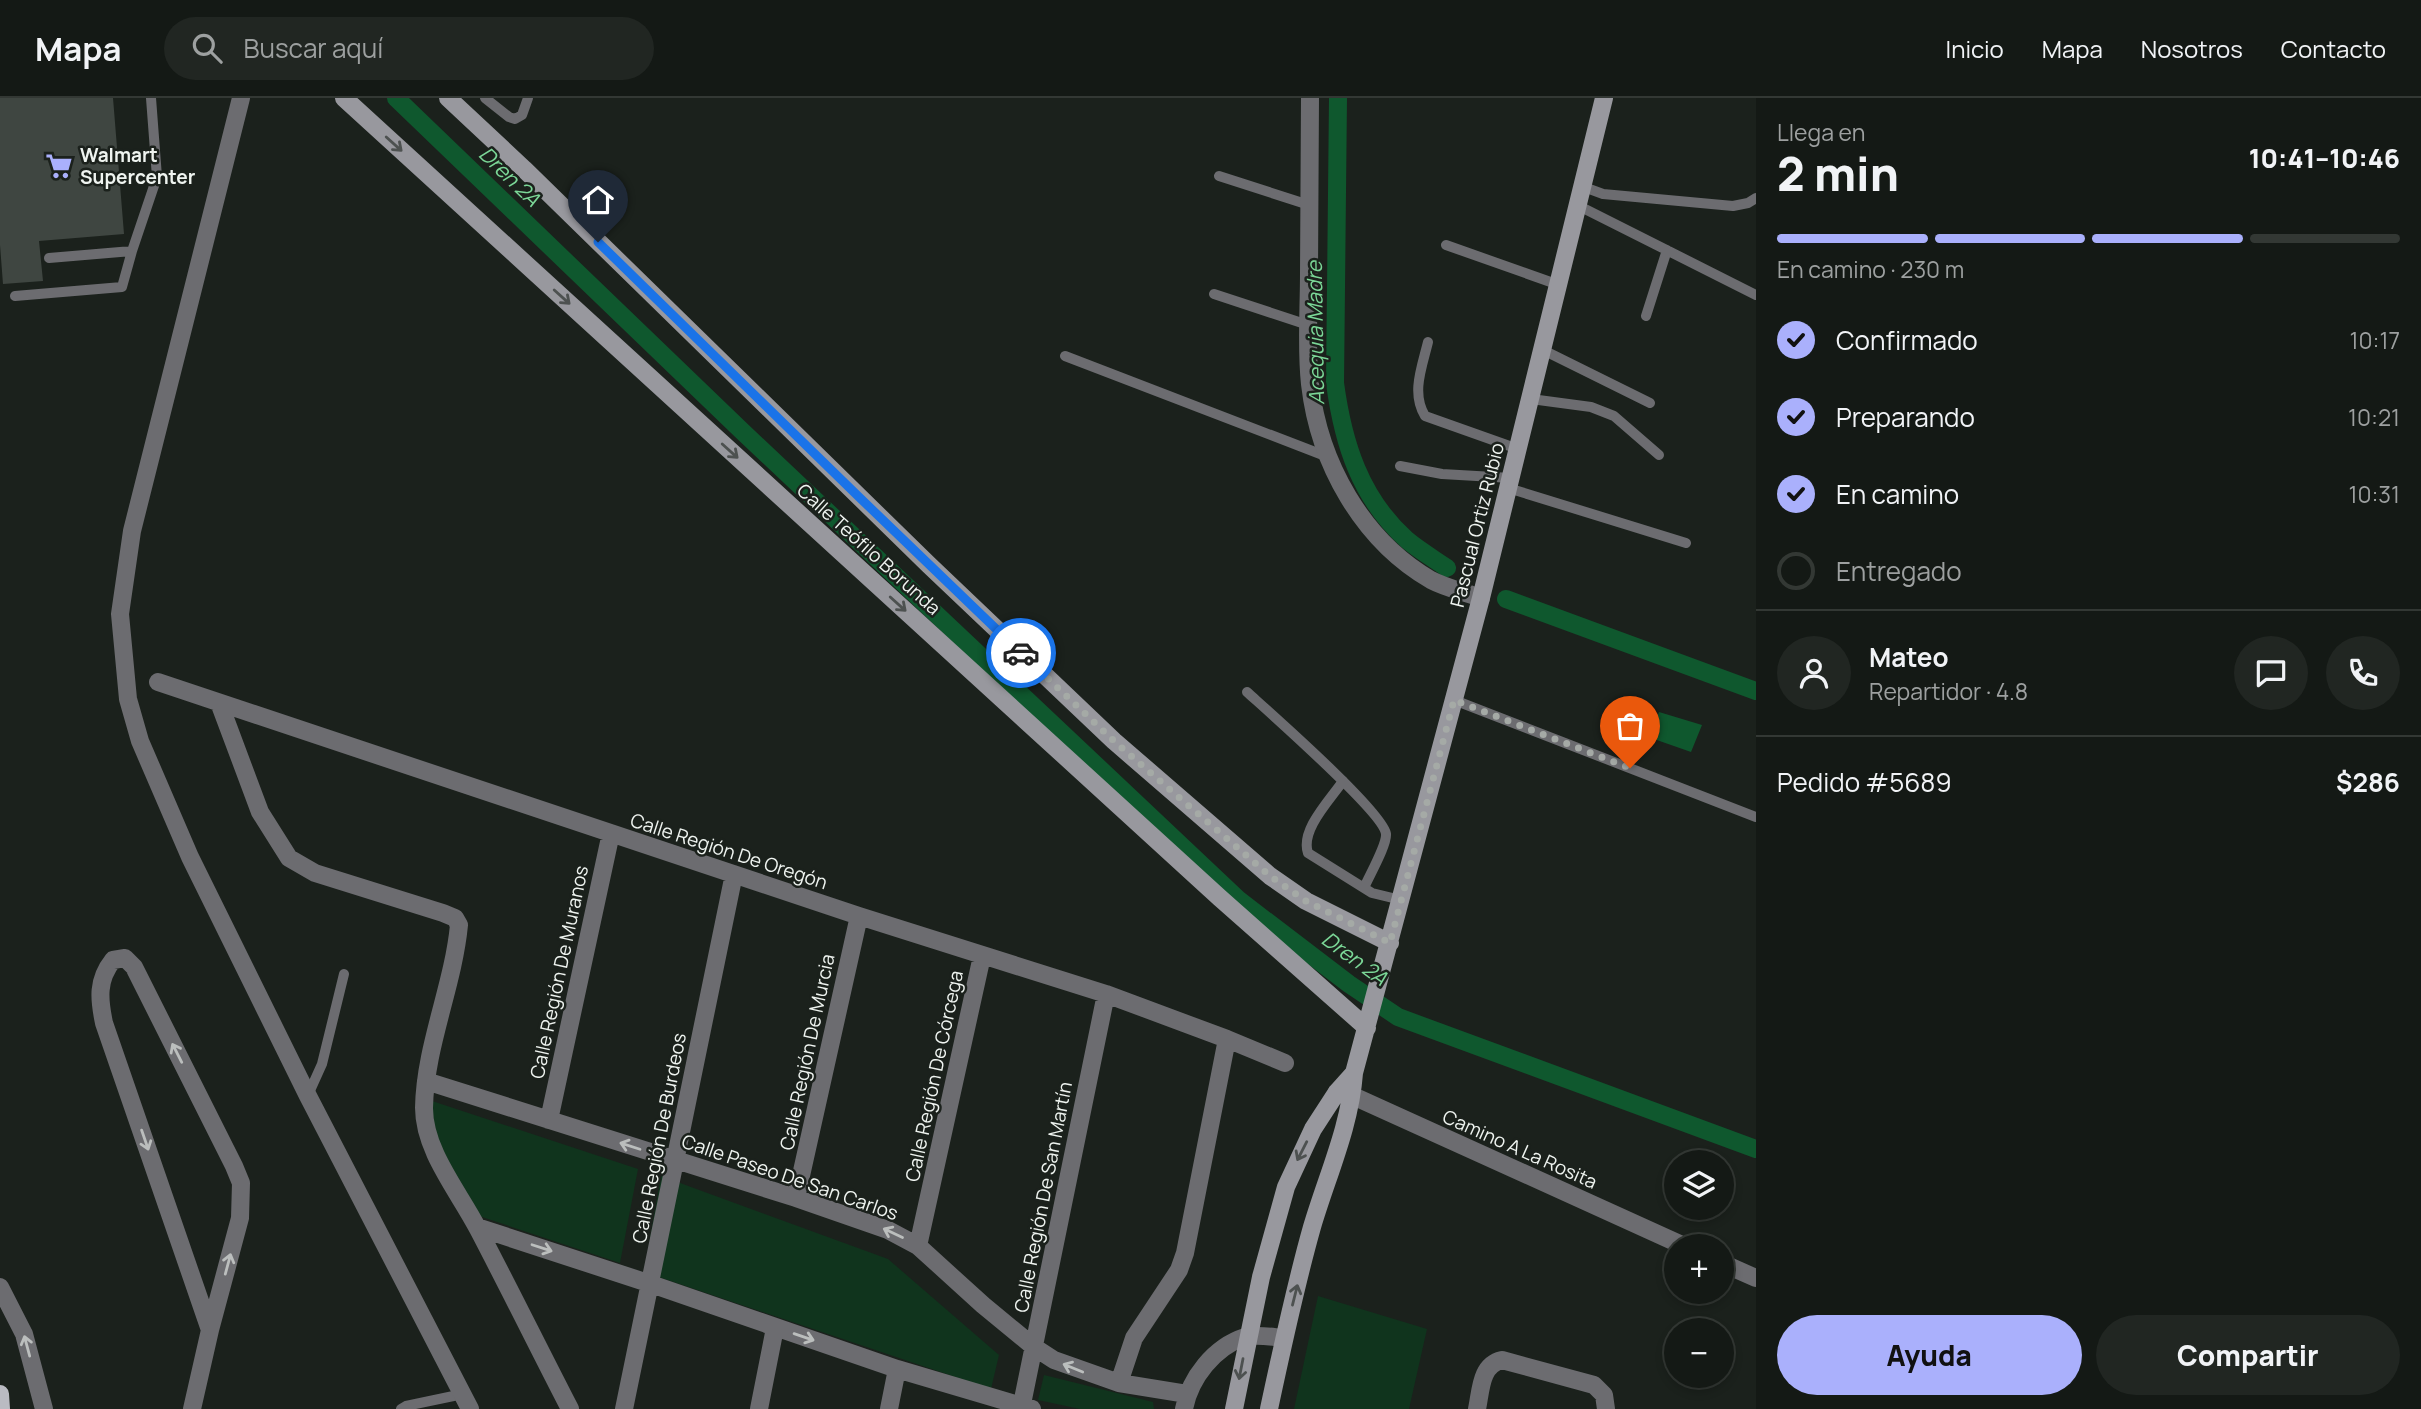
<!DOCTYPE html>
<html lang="es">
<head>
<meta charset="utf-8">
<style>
	:root { --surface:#141915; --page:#212622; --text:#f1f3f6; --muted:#9da0a0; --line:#333834; --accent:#aab0fc }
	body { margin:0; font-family:Manrope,sans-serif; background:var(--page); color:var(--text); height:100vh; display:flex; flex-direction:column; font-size:26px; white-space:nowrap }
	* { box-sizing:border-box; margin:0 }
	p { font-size:23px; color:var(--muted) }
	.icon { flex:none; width:38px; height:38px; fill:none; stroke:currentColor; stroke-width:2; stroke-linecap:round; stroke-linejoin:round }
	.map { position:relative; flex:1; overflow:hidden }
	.side { display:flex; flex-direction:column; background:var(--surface); width:665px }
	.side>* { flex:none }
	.buttons { position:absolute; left:1664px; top:1052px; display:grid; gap:14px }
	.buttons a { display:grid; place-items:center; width:70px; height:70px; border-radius:50%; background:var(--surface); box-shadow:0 4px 10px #0003,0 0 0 2px var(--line); font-size:35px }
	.pin { position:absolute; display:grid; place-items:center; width:60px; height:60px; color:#fff; margin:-72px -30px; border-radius:50% 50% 50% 0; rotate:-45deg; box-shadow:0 0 7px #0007 }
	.pin .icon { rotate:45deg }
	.courier { position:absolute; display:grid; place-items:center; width:70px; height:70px; margin:-35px; border:5px solid #1a73e8; border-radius:50%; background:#fff; color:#222; box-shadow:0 2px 9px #0007 }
	.overview em { font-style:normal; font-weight:800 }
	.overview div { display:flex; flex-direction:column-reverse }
	.overview { display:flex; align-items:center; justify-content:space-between; height:119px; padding:0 21px }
	h1 { font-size:46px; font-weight:800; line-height:52px }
	.bar { display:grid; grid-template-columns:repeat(4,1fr); gap:10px 7px; align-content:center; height:84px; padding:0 21px }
	.bar i { height:9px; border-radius:5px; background:var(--line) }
	.bar .current { background:var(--accent) }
	.bar p { grid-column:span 4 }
	.line { display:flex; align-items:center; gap:18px; padding:0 21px; border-top:2px solid var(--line) }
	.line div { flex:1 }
	.round { display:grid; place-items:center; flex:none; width:74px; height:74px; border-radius:37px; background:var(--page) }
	ol { padding:0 21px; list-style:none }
	li { display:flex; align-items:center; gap:21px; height:77px }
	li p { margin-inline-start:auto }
	li .icon { padding:7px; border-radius:50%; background:var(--accent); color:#111; stroke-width:4 }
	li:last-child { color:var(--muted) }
	li i { width:38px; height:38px; border:4px solid var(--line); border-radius:50% }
	.cta { display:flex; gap:14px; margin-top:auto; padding:14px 21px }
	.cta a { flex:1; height:80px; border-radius:42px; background:var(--accent); color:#111; font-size:28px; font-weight:800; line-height:80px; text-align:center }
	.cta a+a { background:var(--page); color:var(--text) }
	header { display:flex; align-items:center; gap:42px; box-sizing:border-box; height:98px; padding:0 35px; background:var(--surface); border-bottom:2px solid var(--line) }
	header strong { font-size:33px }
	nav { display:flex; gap:38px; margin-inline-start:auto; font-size:24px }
	.search { width:490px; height:63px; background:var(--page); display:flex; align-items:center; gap:18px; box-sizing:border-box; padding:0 24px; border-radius:38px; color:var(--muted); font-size:26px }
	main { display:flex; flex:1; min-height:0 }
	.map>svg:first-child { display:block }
	.green { fill:#10341d }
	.water { fill:#0f582e }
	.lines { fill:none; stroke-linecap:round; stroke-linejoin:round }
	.canal { stroke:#0f582e; stroke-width:18 }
	.building { fill:#3f4641 }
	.lane { stroke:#6c6c70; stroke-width:10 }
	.street { stroke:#6c6c70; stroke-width:18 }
	.secondary { stroke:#98989e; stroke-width:18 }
	.primary { stroke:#babbc2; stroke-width:18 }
	.oneway { stroke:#4d5150 }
	.oneway2 { stroke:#bbbebd }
	.done { stroke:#a5aaa6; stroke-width:7; stroke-dasharray:0 12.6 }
	.route { stroke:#1a73e8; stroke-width:9 }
	.labels { text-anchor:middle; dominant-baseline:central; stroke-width:5; stroke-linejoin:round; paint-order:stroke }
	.poi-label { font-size:19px; font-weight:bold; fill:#eff4f0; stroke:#1b211c; text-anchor:start }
	.street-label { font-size:19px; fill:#eff4f0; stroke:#1b211c }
	.water-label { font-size:21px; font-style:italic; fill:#7bd797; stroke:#1b211c }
</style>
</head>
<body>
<header>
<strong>Mapa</strong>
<div class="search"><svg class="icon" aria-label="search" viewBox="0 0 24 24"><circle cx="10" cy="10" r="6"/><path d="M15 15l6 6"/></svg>Buscar aquí</div>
<nav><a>Inicio</a><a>Mapa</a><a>Nosotros</a><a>Contacto</a></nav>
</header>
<main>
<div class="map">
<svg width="1756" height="1311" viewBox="0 0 1756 1311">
	<rect width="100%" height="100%" fill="#1b211c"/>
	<path class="green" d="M423,1000L638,1071L620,1165L467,1114L421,1026Z
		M661,1078L888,1161L999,1257L991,1291L644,1174Z
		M1318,1198L1427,1231L1409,1311H1294Z
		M1044,1277L1153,1304L1154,1311H1080L1038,1302Z"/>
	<path class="water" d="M1659,614L1702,627L1691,654L1651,640L1653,633L1649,624L1657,620Z"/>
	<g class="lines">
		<path class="canal" d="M396,0L743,334L1239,802L1349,886L1398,919L1756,1051
			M1338,0L1335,285C1343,345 1360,400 1407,442C1419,452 1434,461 1447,470
			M1506,501L1756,593"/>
	</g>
	<path class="building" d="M0,0H113L124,136L39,143L43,183L3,186L0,147Z"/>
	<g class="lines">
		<path class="lane" d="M485,0L509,19L515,21L522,17L528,0
			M1219,78L1309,107
			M1584,89L1603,96L1733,108L1748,105L1756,100
			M1579,108L1756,197
			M1446,147L1559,187
			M49,160L132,153L157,79L151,0
			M1214,196L1308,227
			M15,198L122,189L132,153
			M1646,218L1667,152
			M1428,244C1422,269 1411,295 1425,318L1518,351
			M1543,252L1650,305
			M1065,258L1328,359
			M1531,301L1591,309L1614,318L1659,357
			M1400,368L1442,376L1511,380
			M1508,390L1686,445
			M1247,594C1269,614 1384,715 1386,736C1387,747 1369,778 1364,790
			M1454,602L1756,719
			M1343,683C1330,702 1300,732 1308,755L1372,795L1401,802
			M308,997L322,966L344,876
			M401,1311L406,1308L463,1296"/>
		<path class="street" d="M241,0L132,433L120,516L128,601L140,643L190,759L308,998L470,1311
			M1310,0C1310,58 1309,117 1309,175C1309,212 1306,250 1310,286C1319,365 1362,442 1431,482C1446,490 1465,494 1481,500
			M158,584L859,818L1106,896L1227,941L1285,965
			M220,607L260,714L289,760L315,775L443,815L455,820L459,827C453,889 425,948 424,1010C424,1053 459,1094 478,1131C509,1190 539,1251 570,1311
			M426,983L796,1100L888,1132L918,1148L983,1207L1034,1249L1054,1262L1119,1285L1187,1296
			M1337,994L1353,998L1684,1148
			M549,1022L611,735
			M796,1100L859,818
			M477,1129L651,1186L897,1271L1032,1311
			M918,1148L982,858
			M1722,1165L1756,1180
			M0,1189L24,1236L44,1311
			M1119,1285L1134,1240L1179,1172L1185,1155L1227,941
			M192,1311L210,1232L240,1120L241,1085L234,1068L134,869L125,860L113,862C97,882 99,901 104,925L210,1232
			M624,1311L734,776
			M759,1311L775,1230
			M889,1311L897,1271
			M1021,1311L1106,896
			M1184,1311C1190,1280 1214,1249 1245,1239C1256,1236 1272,1239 1284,1240
			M1477,1311C1481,1293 1480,1267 1502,1262L1594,1287L1604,1297L1606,1311"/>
		<path class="secondary" d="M344,0L1220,800L1367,930
			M448,0L524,71L929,467L1114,643L1270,778L1306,803L1390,845
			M1234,1311L1261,1179L1286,1089L1313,1031L1337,994L1354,975
			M1269,1311C1282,1250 1295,1189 1312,1129C1327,1078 1350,1029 1354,975L1481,500L1604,0"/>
		<path class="primary" d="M0,1296L1,1311"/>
	</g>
	<defs><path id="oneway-shaft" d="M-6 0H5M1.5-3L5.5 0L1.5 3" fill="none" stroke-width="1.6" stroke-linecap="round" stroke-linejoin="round" transform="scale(1.75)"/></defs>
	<g class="oneway">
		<use href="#oneway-shaft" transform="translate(394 46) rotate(42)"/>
		<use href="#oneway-shaft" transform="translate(562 199) rotate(42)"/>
		<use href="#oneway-shaft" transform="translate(730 353) rotate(42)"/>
		<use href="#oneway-shaft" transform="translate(898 506) rotate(42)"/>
		<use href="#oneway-shaft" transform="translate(1302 1053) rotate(117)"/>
		<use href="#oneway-shaft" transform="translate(1295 1197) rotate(-76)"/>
		<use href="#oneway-shaft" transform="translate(1241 1271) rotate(101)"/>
	</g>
	<g class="oneway2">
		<use href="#oneway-shaft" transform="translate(177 955) rotate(-117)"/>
		<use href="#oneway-shaft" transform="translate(145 1042) rotate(71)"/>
		<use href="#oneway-shaft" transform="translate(630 1048) rotate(-162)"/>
		<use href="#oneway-shaft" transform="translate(893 1135) rotate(-155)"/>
		<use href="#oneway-shaft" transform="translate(542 1150) rotate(18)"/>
		<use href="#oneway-shaft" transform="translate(228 1166) rotate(-75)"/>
		<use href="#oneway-shaft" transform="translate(804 1239) rotate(19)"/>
		<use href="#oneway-shaft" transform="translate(27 1248) rotate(-105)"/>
		<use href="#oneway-shaft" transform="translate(1073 1270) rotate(-158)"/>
	</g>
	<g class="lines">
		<path class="done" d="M1021,555L1114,643L1270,778L1306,803L1390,845L1454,602L1630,670"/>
		<path class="route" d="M598,144L859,399L1021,555"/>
	</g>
	<defs>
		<g id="supermarket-bare" transform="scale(2.1)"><path d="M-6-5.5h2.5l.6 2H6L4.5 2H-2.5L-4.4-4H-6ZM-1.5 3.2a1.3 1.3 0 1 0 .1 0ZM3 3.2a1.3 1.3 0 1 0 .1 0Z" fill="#aab0fc" stroke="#1b211c" stroke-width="2.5" paint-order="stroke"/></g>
	</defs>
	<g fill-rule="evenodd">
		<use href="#supermarket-bare" x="59" y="68"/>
	</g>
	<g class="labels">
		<g class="poi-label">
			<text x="80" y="57">Walmart<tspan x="80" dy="22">Supercenter</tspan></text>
		</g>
		<g class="street-label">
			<text transform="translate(1477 427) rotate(-76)">Pascual Ortiz Rubio</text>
			<text transform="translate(869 451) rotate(42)">Calle Teófilo Borunda</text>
			<text transform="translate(729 753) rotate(18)">Calle Región De Oregón</text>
			<text transform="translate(559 874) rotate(-78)">Calle Región De Muranos</text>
			<text transform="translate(807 954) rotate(-78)">Calle Región De Murcia</text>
			<text transform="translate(934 978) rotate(-78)">Calle Región De Córcega</text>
			<text transform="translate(659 1040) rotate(-79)">Calle Región De Burdeos</text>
			<text transform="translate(1520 1051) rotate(24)">Camino A La Rosita</text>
			<text transform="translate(790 1079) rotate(19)">Calle Paseo De San Carlos</text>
			<text transform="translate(1043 1099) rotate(-79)">Calle Región De San Martín</text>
		</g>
		<g class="water-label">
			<text transform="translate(510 78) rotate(44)">Dren 2A</text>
			<text transform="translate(1315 235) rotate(-91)">Acequia Madre</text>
			<text transform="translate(1355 860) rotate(36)">Dren 2A</text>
		</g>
	</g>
</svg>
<div class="buttons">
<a><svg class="icon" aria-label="layers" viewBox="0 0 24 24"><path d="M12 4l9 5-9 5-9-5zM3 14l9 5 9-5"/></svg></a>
<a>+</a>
<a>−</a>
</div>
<div class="pin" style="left:1630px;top:670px;background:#ea580c"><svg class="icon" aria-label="bag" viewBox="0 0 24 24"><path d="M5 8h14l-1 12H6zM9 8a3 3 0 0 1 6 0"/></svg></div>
<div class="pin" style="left:598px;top:144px;background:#1f2937"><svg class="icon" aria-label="home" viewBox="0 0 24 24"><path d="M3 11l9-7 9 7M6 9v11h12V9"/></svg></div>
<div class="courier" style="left:1021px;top:555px"><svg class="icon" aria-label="car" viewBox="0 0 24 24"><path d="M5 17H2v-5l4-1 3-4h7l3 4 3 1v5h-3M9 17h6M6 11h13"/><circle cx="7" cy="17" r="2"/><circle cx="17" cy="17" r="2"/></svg></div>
</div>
<section class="side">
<div class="overview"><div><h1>2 min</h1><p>Llega en</p></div><em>10:41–10:46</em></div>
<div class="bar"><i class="current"></i><i class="current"></i><i class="current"></i><i></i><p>En camino · 230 m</p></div>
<ol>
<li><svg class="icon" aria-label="check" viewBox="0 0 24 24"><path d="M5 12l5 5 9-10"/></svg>Confirmado<p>10:17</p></li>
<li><svg class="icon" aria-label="check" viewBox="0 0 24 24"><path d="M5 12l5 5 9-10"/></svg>Preparando<p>10:21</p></li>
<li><svg class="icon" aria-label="check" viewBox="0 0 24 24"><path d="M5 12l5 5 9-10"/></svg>En camino<p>10:31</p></li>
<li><i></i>Entregado</li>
</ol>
<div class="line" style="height:126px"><a class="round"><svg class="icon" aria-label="person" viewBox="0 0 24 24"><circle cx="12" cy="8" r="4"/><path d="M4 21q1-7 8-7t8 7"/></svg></a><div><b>Mateo</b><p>Repartidor · 4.8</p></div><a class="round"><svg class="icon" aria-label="chat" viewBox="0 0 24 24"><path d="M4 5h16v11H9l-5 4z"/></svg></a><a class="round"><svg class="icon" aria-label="phone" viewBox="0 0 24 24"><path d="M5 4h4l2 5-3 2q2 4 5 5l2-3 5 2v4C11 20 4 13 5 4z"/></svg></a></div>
<div class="line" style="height:91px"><div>Pedido #5689</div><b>$286</b></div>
<div class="cta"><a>Ayuda</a><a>Compartir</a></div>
</section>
</main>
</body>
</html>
